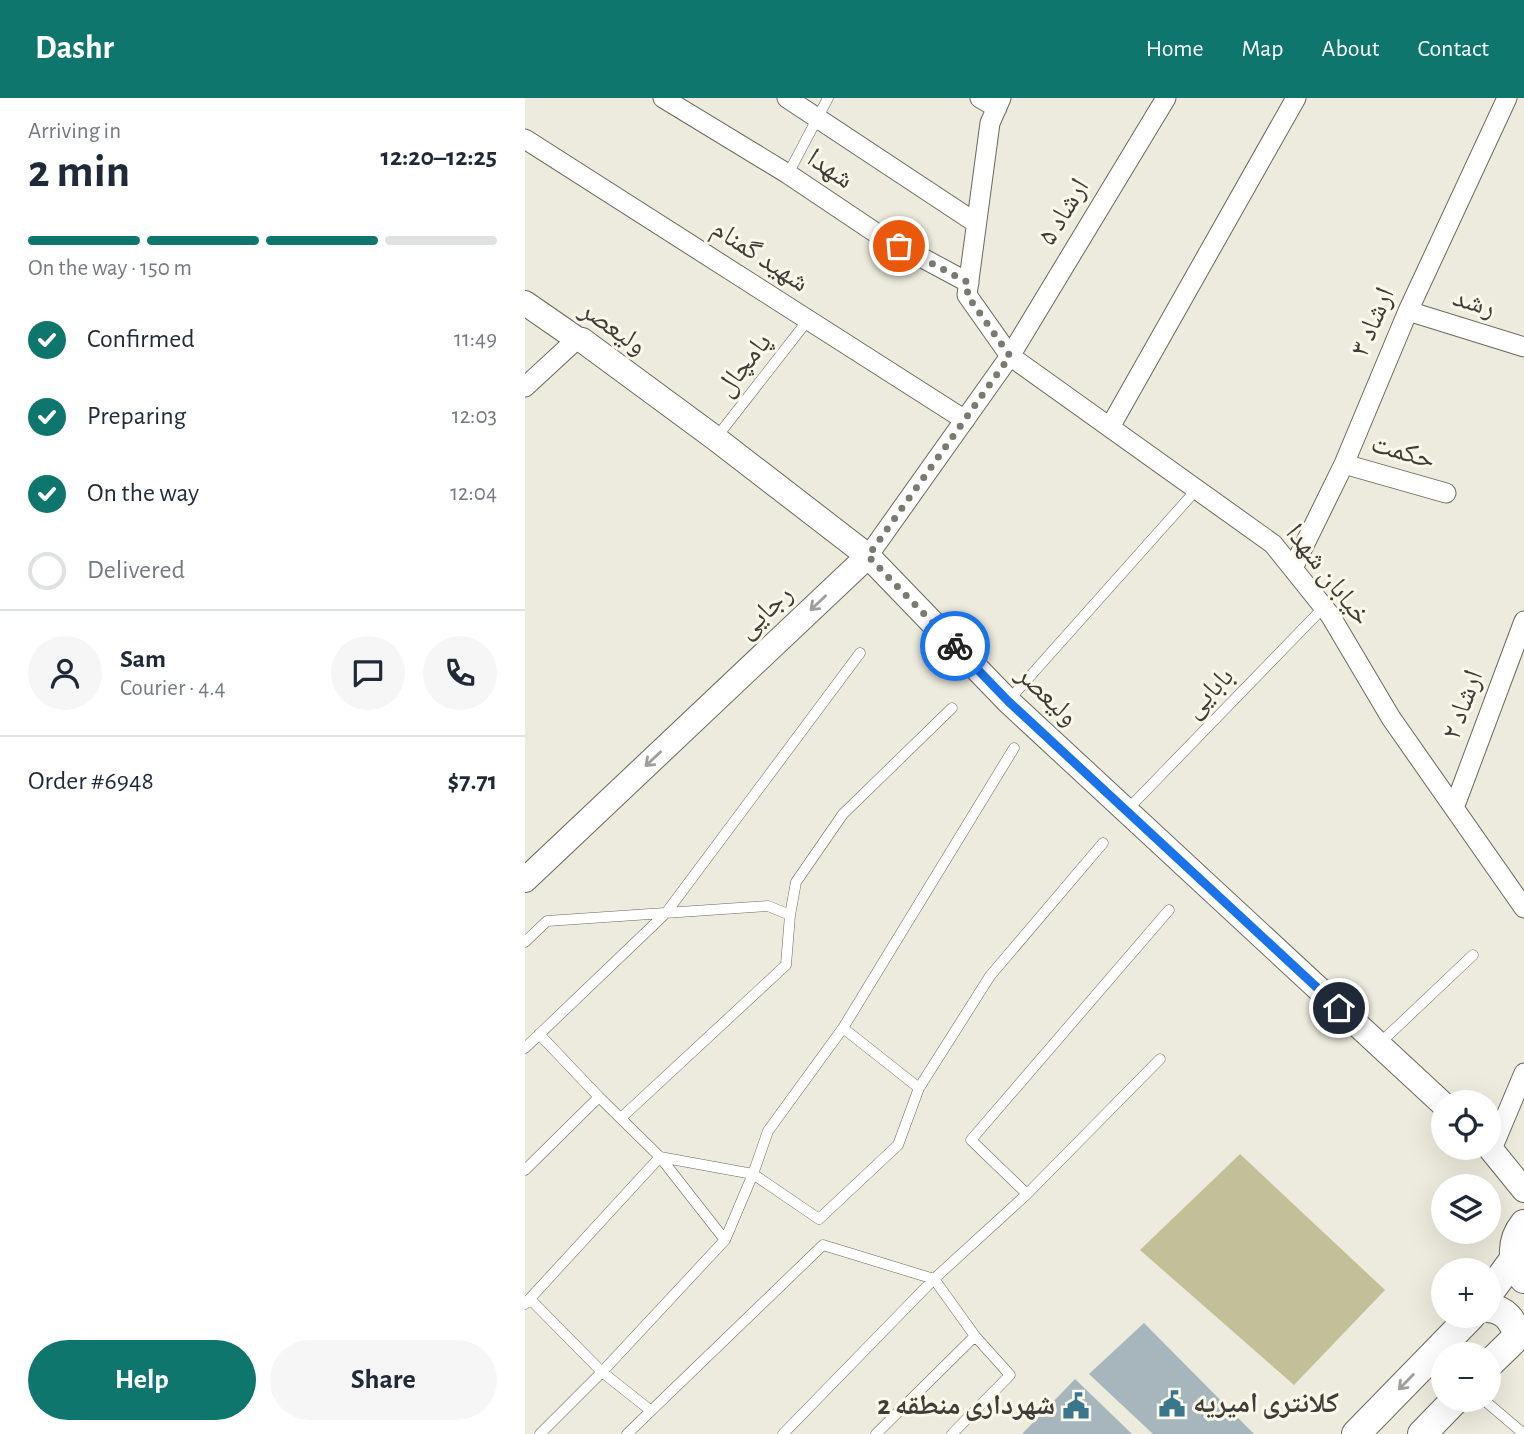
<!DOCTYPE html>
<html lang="en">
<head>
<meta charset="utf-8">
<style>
	:root { --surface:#fff; --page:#f6f6f7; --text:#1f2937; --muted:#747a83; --line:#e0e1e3; --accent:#0f766e }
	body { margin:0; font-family:"Alegreya Sans","Noto Naskh Arabic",sans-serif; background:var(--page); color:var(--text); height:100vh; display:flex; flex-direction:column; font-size:26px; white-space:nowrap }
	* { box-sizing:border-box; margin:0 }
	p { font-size:23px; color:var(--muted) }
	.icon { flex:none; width:38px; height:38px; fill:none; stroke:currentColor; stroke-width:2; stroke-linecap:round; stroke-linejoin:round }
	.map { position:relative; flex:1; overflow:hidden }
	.details { display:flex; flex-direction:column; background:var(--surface); width:525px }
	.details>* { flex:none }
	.buttons { position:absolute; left:906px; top:992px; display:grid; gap:14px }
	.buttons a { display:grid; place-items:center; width:70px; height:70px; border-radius:50%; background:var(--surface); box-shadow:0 7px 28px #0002; font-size:35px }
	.pin { position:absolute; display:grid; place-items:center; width:60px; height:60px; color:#fff; margin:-30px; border:4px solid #fff; border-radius:50%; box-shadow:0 2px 7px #0007 }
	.courier { position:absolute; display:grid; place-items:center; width:70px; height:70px; margin:-35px; border:5px solid #1a73e8; border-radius:50%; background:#fff; color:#222; box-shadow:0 2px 9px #0007 }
	.overview em { font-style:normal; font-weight:700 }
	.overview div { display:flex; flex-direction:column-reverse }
	.overview { display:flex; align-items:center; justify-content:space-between; height:119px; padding:0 28px }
	h1 { font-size:46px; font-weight:700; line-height:52px }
	.bar { display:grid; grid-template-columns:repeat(4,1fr); gap:10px 7px; align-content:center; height:84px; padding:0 28px }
	.bar i { height:9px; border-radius:5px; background:var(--line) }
	.bar .current { background:var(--accent) }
	.bar p { grid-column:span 4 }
	.line { display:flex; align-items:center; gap:18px; padding:0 28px; border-top:2px solid var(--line) }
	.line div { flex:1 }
	.round { display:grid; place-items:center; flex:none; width:74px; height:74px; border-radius:37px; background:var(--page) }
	ol { padding:0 28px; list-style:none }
	li { display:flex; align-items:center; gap:21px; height:77px }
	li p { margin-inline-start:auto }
	li .icon { padding:7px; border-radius:50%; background:var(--accent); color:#fff; stroke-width:4 }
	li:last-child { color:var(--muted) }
	li i { width:38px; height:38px; border:4px solid var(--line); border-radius:50% }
	.action { display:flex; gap:14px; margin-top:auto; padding:14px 28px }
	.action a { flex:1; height:80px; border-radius:42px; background:var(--accent); color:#fff; font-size:28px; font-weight:700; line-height:80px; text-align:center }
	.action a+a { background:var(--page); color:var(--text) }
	header { display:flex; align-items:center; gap:42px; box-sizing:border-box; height:98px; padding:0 35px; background:var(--accent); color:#fff }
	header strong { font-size:33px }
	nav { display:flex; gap:38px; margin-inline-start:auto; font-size:24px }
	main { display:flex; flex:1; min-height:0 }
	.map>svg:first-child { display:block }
	.green { fill:#c3bf98 }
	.building { fill:#a6b6bc }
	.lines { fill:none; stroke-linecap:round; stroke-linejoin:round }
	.service-casing { stroke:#6a695c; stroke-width:11 }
	.minor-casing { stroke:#6a695c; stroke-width:21 }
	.tertiary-casing { stroke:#6a695c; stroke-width:26 }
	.secondary-casing { stroke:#6a695c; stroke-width:30 }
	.service { stroke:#fff; stroke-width:10 }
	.minor { stroke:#fff; stroke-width:19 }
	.tertiary { stroke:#fff; stroke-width:24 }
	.secondary { stroke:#fff; stroke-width:28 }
	.oneway { stroke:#9e9e9c }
	.done { stroke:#7b7a72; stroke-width:7; stroke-dasharray:0 12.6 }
	.route { stroke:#1a73e8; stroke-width:9 }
	.labels { text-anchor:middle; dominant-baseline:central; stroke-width:6; stroke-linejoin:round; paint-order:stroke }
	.street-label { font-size:28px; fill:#3e3d38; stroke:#faf8ea }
	.poi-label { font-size:28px; font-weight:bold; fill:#3e3d38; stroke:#faf8ea; text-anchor:start }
</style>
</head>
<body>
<header>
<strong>Dashr</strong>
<nav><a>Home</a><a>Map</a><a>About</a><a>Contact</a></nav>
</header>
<main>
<section class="details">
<div class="overview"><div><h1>2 min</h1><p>Arriving in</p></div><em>12:20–12:25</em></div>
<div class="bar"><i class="current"></i><i class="current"></i><i class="current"></i><i></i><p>On the way · 150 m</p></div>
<ol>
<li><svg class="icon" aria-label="check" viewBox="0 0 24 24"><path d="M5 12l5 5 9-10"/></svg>Confirmed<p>11:49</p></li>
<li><svg class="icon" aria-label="check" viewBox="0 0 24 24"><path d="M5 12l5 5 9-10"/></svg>Preparing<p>12:03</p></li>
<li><svg class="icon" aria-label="check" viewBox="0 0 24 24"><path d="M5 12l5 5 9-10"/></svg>On the way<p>12:04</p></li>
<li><i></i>Delivered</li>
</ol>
<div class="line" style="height:126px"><a class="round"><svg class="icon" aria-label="person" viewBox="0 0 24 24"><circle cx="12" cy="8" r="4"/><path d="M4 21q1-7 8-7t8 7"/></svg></a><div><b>Sam</b><p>Courier · 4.4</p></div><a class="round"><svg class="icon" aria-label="chat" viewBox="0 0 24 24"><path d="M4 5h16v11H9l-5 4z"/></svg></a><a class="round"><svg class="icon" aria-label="phone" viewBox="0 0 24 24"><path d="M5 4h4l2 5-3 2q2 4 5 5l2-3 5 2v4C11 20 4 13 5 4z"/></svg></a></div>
<div class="line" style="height:91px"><div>Order #6948</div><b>$7.71</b></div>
<div class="action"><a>Help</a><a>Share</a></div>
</section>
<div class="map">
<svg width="999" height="1336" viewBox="0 0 999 1336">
	<rect width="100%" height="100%" fill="#ecebdd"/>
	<path class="green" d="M715,1056L860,1192L769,1287L615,1152Z"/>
	<path class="building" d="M619,1225L729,1336H628L564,1276Z
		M550,1281L607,1336H497Z"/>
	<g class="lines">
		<g class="service-casing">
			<path id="service" d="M263,76L303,0
				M191,340L283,222
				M483,603L672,391
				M602,712L799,509
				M0,844L22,823L243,808L265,817
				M318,930L394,990
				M14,936L74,999L135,1059L228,1076L294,1121L373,1047L394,990L465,878L578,745
				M854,946L948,857
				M0,950L141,815L335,555
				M96,1020L261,867L265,817L271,784L318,716L427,610
				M0,1072L74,999
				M502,1096L446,1042L644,812
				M5,1201L77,1274L125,1312
				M0,1206L135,1059L200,1142
				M959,1302L999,1336
				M15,1336L77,1274L200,1142L228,1076L243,1033L318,930L489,650
				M102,1336L298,1147L409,1181L450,1238L351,1336
				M258,1336L409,1181L502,1096L635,961
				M427,1336L485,1277L450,1238"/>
		</g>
		<g class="minor-casing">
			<path id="minor" d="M138,0L263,76L351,135L444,185
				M262,0L451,125
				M455,0L472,10
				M476,0L465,25L442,197L485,258L748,446L805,517L866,620L999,810
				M0,41L440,322
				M883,213L999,249
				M0,289L52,241
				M585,329L771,0
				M819,366L921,395
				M343,458L485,258L641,0
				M768,470L819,366L883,213L982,0
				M929,710L999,523
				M967,1051L999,975"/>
		</g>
		<g class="tertiary-casing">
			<path id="tertiary" d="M0,205L52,241L57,242L190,340L343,458L483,603L919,1007
				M0,782L343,458
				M964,1049L999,1092"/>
		</g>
		<g class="secondary-casing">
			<path id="secondary" d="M999,1126C986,1142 985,1164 999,1181
				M964,1195L989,1161
				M964,1210C981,1212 987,1222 993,1237
				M964,1266L999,1232
				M831,1336L946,1218
				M897,1336L930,1302"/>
		</g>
		<use href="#service" class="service"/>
		<use href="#minor" class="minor"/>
		<use href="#tertiary" class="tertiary"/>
		<use href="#secondary" class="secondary"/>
	</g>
	<defs><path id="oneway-shaft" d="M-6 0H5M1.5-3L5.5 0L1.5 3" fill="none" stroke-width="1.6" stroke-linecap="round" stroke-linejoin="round" transform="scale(1.75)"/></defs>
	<g class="oneway">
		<use href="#oneway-shaft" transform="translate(293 505) rotate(137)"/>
		<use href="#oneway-shaft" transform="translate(128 661) rotate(137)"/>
		<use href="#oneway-shaft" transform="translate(881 1284) rotate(134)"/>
	</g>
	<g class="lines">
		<path class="done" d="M374,148L444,185L442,197L485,258L343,458L430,548"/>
		<path class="route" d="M430,548L483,603L814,910"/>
	</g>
	<defs>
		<g id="civic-bare" transform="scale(2.1)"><path d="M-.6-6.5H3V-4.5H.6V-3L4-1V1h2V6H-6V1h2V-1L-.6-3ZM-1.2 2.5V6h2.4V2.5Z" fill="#3a778d" stroke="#faf8ea" stroke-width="2.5" paint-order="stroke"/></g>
	</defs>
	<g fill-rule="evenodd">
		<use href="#civic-bare" x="647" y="1306"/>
		<use href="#civic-bare" x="551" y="1308"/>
	</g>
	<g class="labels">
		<g class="street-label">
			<text transform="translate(305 71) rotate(34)">شهدا</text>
			<text transform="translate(539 114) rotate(-59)">ارشاد ۵</text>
			<text transform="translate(235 158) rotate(33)">شهید گمنام</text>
			<text transform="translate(949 205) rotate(17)">رشد</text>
			<text transform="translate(848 224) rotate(-67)">ارشاد ۳</text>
			<text transform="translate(88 230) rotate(35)">ولیعصر</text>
			<text transform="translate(219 267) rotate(-52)">پامچال</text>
			<text transform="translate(878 354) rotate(16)">حکمت</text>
			<text transform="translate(803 477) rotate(52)">خیابان شهدا</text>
			<text transform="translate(240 514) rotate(-43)">رجایی</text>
			<text transform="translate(684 595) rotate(-46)">بابایی</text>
			<text transform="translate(522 598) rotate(44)">ولیعصر</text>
			<text transform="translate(938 607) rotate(-70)">ارشاد ۲</text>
		</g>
		<g class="poi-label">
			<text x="668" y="1306">کلانتری امیریه</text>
			<text x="530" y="1308" text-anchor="end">شهرداری منطقه 2</text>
		</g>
	</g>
</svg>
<div class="buttons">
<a><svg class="icon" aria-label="locate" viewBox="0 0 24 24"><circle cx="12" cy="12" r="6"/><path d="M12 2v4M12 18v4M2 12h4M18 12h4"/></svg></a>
<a><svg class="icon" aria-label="layers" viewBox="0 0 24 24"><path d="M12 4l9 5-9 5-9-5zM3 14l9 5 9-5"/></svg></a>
<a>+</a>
<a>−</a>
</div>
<div class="pin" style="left:374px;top:148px;background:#ea580c"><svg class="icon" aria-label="bag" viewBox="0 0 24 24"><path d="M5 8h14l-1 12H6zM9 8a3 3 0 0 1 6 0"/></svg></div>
<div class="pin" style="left:814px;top:910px;background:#1f2937"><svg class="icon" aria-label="home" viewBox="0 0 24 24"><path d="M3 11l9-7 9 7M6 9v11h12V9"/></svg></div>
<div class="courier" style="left:430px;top:548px"><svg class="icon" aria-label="bike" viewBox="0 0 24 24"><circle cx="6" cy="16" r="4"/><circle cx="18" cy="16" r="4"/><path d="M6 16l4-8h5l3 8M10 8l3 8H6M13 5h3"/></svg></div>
</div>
</main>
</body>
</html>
